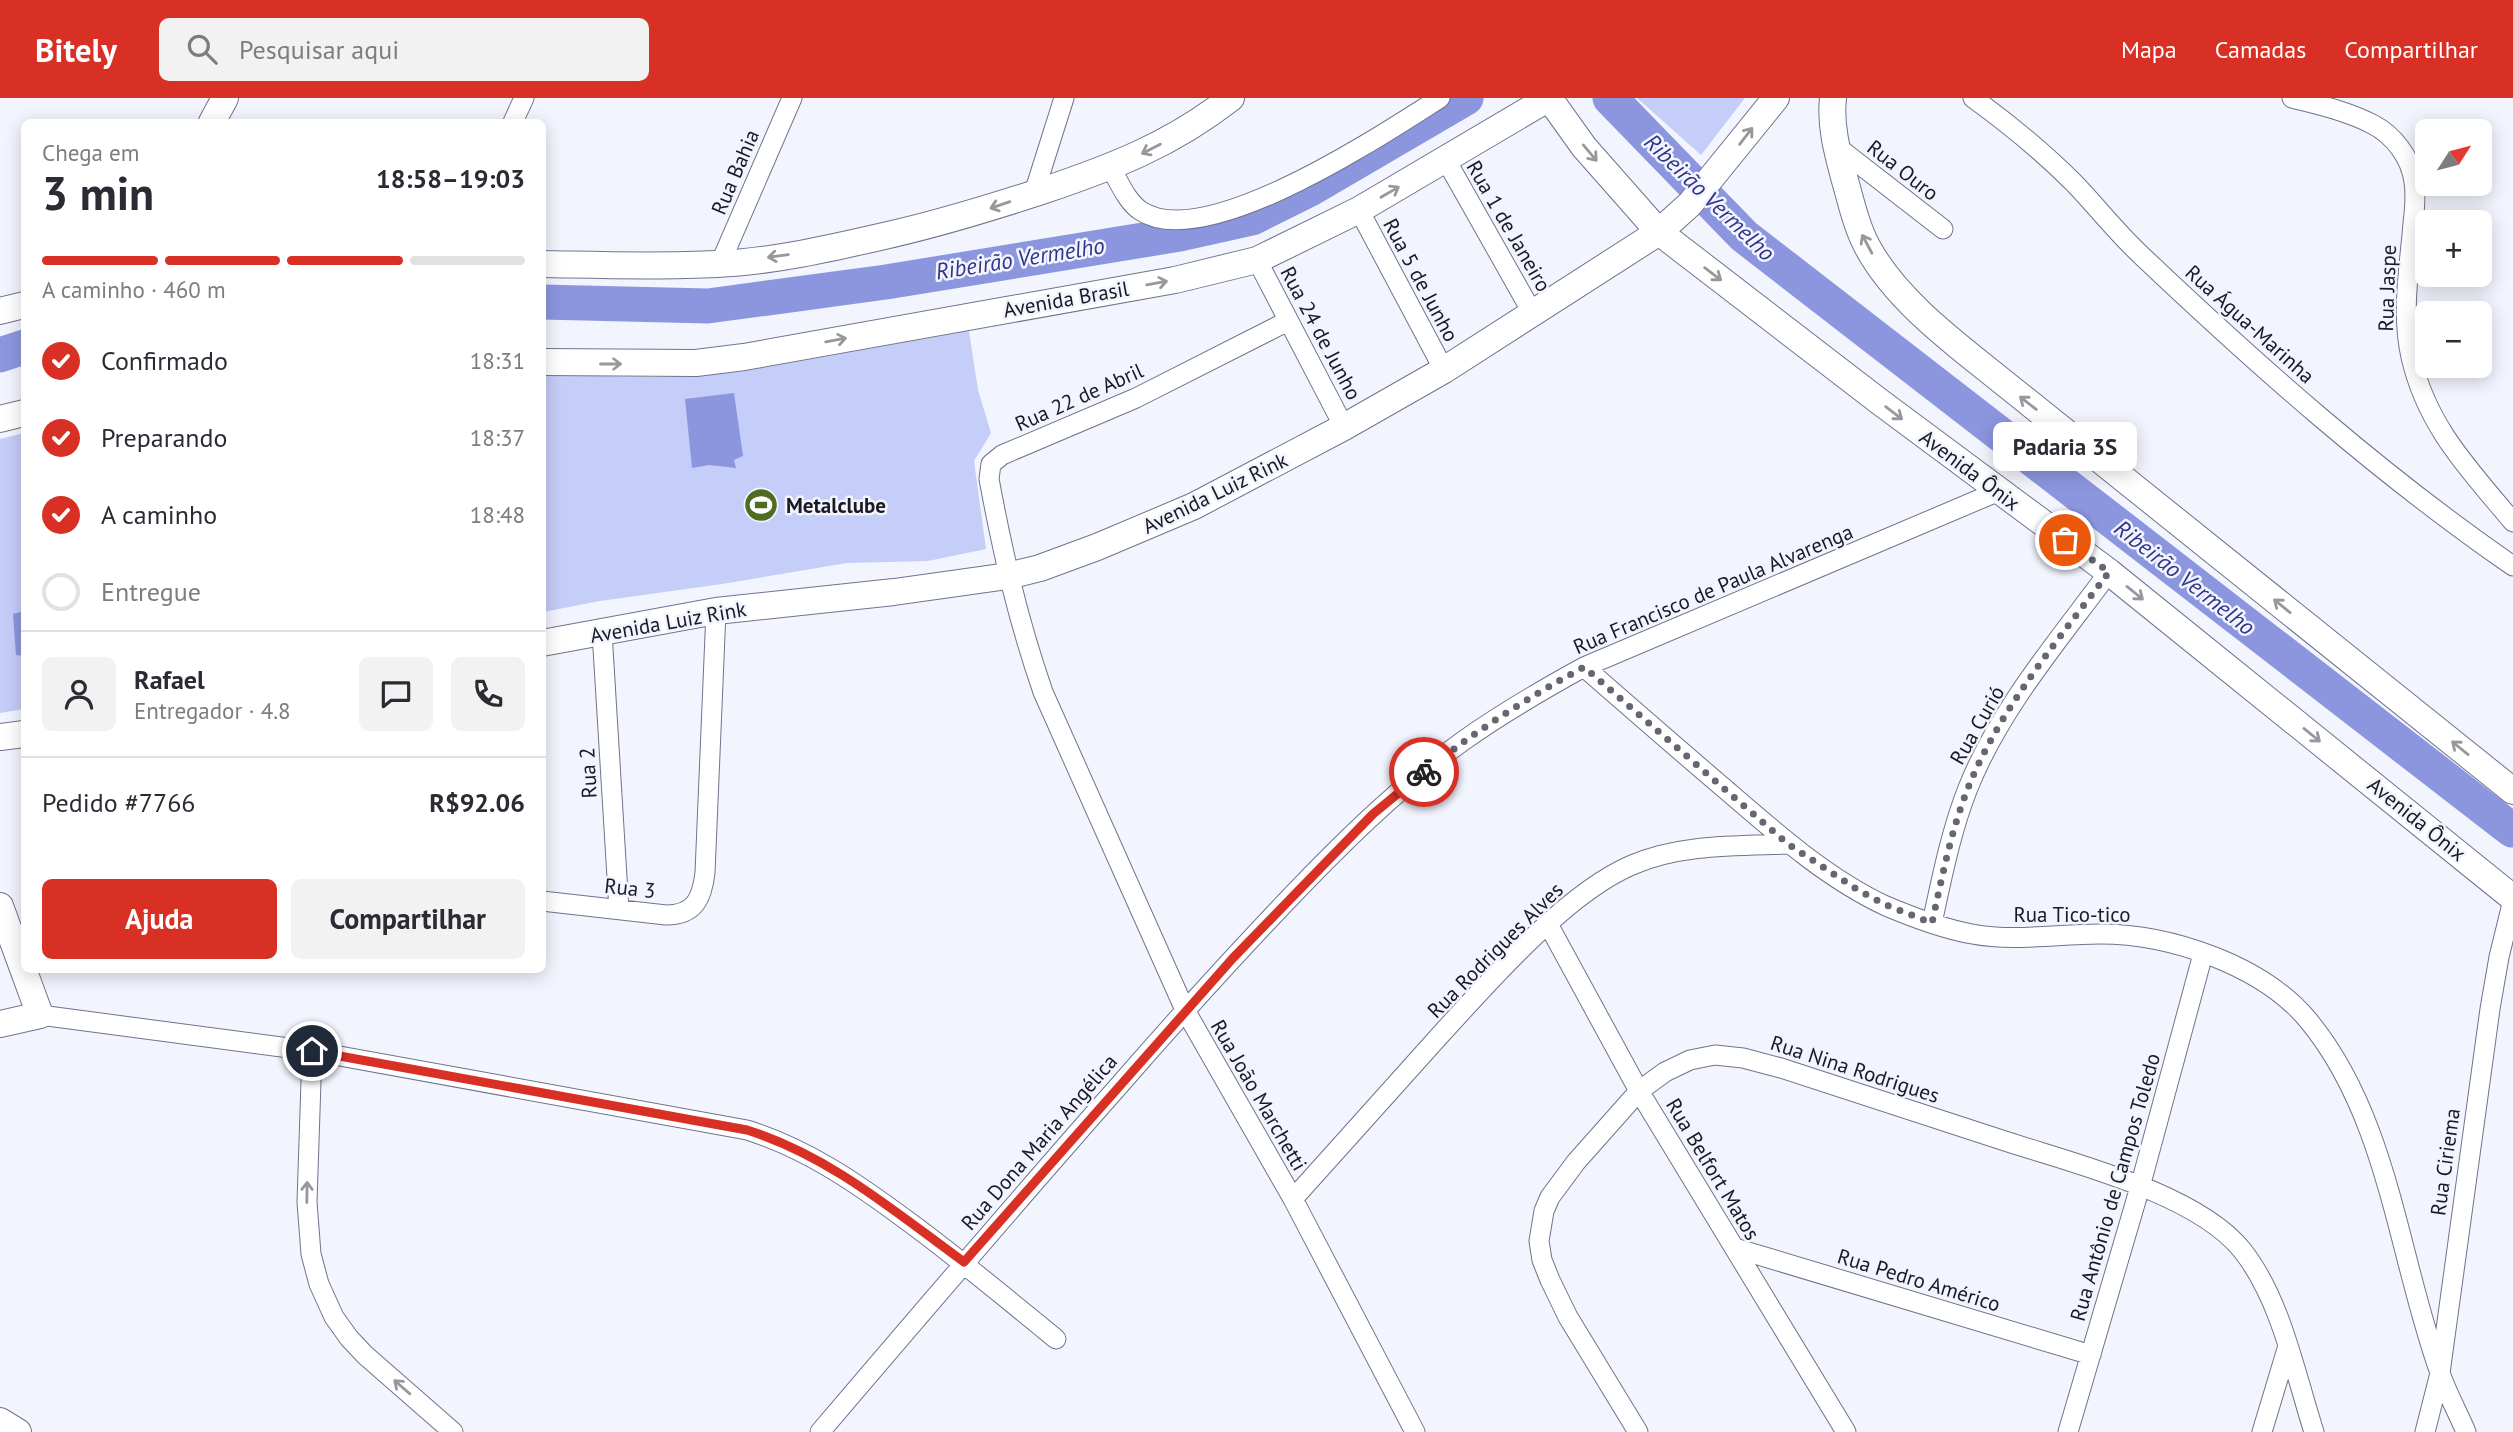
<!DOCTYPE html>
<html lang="pt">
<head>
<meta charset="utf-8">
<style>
	:root { --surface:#fff; --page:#f2f2f3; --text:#2b2b33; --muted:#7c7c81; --line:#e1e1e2; --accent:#d93025 }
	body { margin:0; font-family:"PT Sans",sans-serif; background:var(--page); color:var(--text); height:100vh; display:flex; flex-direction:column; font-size:26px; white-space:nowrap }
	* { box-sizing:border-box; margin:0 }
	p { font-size:23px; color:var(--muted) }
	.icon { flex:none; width:38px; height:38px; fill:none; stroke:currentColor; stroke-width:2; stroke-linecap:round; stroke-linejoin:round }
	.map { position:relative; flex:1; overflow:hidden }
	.details { position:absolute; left:21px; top:21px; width:525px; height:854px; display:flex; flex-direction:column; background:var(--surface); border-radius:10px; box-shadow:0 4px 18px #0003 }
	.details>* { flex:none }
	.needle { width:46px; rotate:54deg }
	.fabs { position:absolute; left:2415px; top:21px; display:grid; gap:14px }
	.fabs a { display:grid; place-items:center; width:77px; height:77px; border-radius:10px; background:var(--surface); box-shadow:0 4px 18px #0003; font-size:35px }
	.pin { position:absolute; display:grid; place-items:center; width:60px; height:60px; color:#fff; margin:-30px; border:4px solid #fff; border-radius:50%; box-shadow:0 2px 7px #0007 }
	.courier { position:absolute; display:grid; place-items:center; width:70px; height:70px; margin:-35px; border:5px solid #d93025; border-radius:50%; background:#fff; color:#222; box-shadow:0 2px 9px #0007 }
	.bubble { position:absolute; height:49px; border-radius:10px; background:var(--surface); box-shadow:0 4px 18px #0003; font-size:23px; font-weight:800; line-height:49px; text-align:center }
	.head em { font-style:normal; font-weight:800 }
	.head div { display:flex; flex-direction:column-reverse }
	.head { display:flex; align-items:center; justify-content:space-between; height:119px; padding:0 21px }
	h1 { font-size:46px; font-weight:800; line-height:52px }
	.bar { display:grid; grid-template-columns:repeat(4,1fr); gap:10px 7px; align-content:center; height:84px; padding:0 21px }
	.bar i { height:9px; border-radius:5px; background:var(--line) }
	.bar .current { background:var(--accent) }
	.bar p { grid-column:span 4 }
	.line { display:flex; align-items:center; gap:18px; padding:0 21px; border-top:2px solid var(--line) }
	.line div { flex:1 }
	.round { display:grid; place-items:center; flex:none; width:74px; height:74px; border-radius:10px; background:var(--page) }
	ol { padding:0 21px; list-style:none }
	li { display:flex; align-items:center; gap:21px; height:77px }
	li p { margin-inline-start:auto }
	li .icon { padding:7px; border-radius:50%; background:var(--accent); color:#fff; stroke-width:4 }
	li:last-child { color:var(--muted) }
	li i { width:38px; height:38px; border:4px solid var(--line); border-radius:50% }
	.cta { display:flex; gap:14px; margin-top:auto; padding:14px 21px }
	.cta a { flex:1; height:80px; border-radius:10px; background:var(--accent); color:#fff; font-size:28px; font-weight:800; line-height:80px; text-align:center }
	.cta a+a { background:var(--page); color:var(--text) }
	header { display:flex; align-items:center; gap:42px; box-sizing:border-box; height:98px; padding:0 35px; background:var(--accent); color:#fff }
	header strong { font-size:33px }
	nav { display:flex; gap:38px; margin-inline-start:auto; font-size:24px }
	.search { width:490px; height:63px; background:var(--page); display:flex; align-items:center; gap:18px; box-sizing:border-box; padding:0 24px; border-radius:10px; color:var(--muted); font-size:26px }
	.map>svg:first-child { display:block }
	.green { fill:#c5cdf9 }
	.water { fill:#8c96df }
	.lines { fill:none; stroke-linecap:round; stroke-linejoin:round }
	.canal { stroke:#8c96df; stroke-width:21 }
	.river { stroke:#8c96df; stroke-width:35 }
	.street-casing { stroke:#70748c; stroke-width:21 }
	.secondary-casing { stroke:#70748c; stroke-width:28 }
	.street { stroke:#fff; stroke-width:19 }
	.secondary { stroke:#fff; stroke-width:26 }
	.oneway { stroke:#98989c }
	.done { stroke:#656670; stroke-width:7; stroke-dasharray:0 12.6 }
	.route { stroke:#d93025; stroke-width:9 }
	.labels { text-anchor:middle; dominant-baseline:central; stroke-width:5; stroke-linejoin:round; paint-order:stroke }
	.street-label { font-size:21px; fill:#191a24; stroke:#f2f4fe }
	.poi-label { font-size:21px; font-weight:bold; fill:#191a24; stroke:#f2f4fe; text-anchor:start }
	.water-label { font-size:23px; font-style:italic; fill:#323488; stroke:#f2f4fe }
</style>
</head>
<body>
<header>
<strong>Bitely</strong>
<div class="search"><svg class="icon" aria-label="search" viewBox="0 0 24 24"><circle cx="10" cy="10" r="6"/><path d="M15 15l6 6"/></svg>Pesquisar aqui</div>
<nav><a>Mapa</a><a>Camadas</a><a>Compartilhar</a></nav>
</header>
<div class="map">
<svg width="2513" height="1334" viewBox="0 0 2513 1334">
	<rect width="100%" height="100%" fill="#f2f4fe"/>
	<path class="green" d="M1637,0H1745L1701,57Z
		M969,233L978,292L991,335L974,363L986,451L928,463L847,465L722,486L600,503L543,514V277L658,279L739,274Z
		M24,335V611L0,615V341Z"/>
	<path class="water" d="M734,295L743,358L734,362L736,370L709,367L692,370L685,301Z
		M24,513V558L16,557L13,516Z"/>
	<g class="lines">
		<path class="canal" d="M2512,732L2513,733"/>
		<path class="river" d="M1610,0L1744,138L2512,732
			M542,204L708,208L886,184L1180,136L1252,120L1312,90L1466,0
			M0,257L24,249"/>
		<g class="street-casing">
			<path id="street" d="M1973,0C2009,26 2043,54 2074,85C2098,110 2118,136 2143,159C2259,269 2381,377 2513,468
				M2292,0C2319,7 2347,13 2372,26C2394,37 2411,60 2414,84C2417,102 2413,120 2412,137C2408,177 2402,220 2411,259C2427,329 2469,371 2513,424
				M513,24L524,0
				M1836,48L1943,131
				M1446,62L1533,216
				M1111,70C1119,84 1127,104 1141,113C1206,155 1383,36 1440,0
				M1034,95L1064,0
				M1359,112L1444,272
				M1257,162L1344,329
				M720,166L792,0
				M1288,223L1136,300L1002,357L991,366L989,381C1003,456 1018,522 1043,594L1185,912L1293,1101L1415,1334
				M602,534L619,812
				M1584,569C1631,610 1678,651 1725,691C1775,734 1826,780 1886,808C1912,819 1944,831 1972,836C2014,844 2057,836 2100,836C2170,836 2262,867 2308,922C2389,1020 2398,1159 2440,1275C2447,1295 2458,1315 2466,1334
				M542,803L666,817C695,817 702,800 705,775L716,513
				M1932,825C1942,779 1951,733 1968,690C2000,610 2059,542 2109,474
				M1548,826L1639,993L1846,1334
				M40,917L312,953L747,1032C807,1051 855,1084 905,1121C957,1159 1006,1200 1056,1241
				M312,953L307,1104L311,1156L319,1186L334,1219L349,1240L365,1257L453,1334
				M1293,1101C1343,1045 1393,990 1442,935C1491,882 1566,795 1632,767C1680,746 1737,748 1789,746
				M1735,1150L2091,1257
				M820,1334C918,1219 1016,1104 1116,991C1170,929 1225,868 1281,809C1338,749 1396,691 1463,643C1501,616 1542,592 1584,569L1999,393
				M1638,1334L1568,1219L1550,1182L1542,1162L1539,1143L1544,1113L1550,1099L1576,1064L1639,993L1665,974L1690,962L1715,957L1743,960L1781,970C1857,995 1933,1019 2008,1044C2076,1066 2197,1096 2242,1152C2281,1201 2295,1275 2314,1334
				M2068,1334L2140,1089L2203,856
				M2262,1334L2287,1251
				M2425,1334L2440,1275L2490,911L2499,859L2513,802"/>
		</g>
		<g class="secondary-casing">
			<path id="secondary" d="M1549,0L1584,49L1659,134L1880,304L2109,474L2513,800
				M1833,0C1830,27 1837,53 1844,79C1851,103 1856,128 1868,150C1898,205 1960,249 2008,288L2513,693
				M212,24L225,0
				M542,166C601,167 659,169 717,166C771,164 832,150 884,138C938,126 990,110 1042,93C1113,69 1171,47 1231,0
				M0,213L24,207
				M542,264L696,265L744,259L1175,182L1257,162L1359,112L1549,0
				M0,321L24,315
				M542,545L716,513L894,494L1008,478L1040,470L1097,449L1194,408L1344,329L1444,272L1659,134L1690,106L1776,0
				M0,639L24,636
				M0,808L40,917L0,926
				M0,1323L18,1334"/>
		</g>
		<use href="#street" class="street"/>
		<use href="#secondary" class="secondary"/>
	</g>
	<defs><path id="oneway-shaft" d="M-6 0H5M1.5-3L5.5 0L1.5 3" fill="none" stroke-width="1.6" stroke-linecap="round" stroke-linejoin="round" transform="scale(1.75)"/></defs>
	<g class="oneway">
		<use href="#oneway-shaft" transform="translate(1746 38) rotate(-52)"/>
		<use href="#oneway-shaft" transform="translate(1151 51) rotate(153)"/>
		<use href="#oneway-shaft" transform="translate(1590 55) rotate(50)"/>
		<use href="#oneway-shaft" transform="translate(1390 94) rotate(-30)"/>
		<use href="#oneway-shaft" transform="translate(1000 107) rotate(161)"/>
		<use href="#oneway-shaft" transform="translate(1867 146) rotate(-118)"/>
		<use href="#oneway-shaft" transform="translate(778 158) rotate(172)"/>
		<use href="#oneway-shaft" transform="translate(1713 176) rotate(37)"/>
		<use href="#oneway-shaft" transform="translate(1157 185) rotate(-10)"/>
		<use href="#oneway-shaft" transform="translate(836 242) rotate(-10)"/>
		<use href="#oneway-shaft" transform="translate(611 266)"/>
		<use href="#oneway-shaft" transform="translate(2028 305) rotate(-142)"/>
		<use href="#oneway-shaft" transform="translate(1894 315) rotate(37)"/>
		<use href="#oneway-shaft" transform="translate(2135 495) rotate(39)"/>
		<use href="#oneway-shaft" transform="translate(2282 508) rotate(-141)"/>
		<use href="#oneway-shaft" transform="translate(2312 637) rotate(39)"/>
		<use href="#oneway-shaft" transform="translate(2460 650) rotate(-141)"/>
		<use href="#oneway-shaft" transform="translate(307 1094) rotate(-89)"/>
		<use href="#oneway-shaft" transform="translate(402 1289) rotate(-139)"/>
	</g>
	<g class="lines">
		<path class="done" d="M1424,674C1474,634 1527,600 1584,569L1788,746L1858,792L1886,807L1932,825C1942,779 1951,733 1968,690C1999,612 2059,541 2109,474L2065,442"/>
		<path class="route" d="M312,953L747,1032C830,1058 895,1114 964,1164L1233,860L1373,716L1424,674"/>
	</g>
	<defs>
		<g id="stadium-disc" transform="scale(1.75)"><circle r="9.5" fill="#4e6d22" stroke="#f2f4fe"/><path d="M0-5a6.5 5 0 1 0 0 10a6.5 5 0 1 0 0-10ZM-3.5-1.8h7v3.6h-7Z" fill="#fff"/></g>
	</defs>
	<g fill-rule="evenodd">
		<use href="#stadium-disc" x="761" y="407"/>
	</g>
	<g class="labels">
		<g class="street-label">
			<text transform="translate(1903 72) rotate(38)">Rua Ouro</text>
			<text transform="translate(735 74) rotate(-67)">Rua Bahia</text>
			<text transform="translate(1509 128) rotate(60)">Rua 1 de Janeiro</text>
			<text transform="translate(1421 182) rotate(62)">Rua 5 de Junho</text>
			<text transform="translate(2387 190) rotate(-88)">Rua Jaspe</text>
			<text transform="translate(1066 201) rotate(-10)">Avenida Brasil</text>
			<text transform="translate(2250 226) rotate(42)">Rua Água-Marinha</text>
			<text transform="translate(1321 235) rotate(62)">Rua 24 de Junho</text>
			<text transform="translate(1079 299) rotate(-24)">Rua 22 de Abril</text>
			<text transform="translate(1970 372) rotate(37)">Avenida Ônix</text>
			<text transform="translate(1215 395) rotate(-26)">Avenida Luiz Rink</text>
			<text transform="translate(1713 491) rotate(-23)">Rua Francisco de Paula Alvarenga</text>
			<text transform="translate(668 524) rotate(-10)">Avenida Luiz Rink</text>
			<text transform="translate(1977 627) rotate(-60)">Rua Curió</text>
			<text transform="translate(588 675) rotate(-93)">Rua 2</text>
			<text transform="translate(2417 721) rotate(39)">Avenida Ônix</text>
			<text transform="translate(630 790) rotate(6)">Rua 3</text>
			<text x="2072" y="816">Rua Tico-tico</text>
			<text transform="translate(1495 852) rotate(-45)">Rua Rodrigues Alves</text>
			<text transform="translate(1855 971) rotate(18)">Rua Nina Rodrigues</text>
			<text transform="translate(1259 997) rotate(60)">Rua João Marchetti</text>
			<text transform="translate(1039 1044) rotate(-49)">Rua Dona Maria Angélica</text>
			<text transform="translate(2445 1064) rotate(-82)">Rua Ciriema</text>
			<text transform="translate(1713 1071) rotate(59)">Rua Belfort Matos</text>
			<text transform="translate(2115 1089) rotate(-74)">Rua Antônio de Campos Toledo</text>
			<text transform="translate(1919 1182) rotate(17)">Rua Pedro Américo</text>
		</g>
		<g class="poi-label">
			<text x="786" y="407">Metalclube</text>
		</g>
		<g class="water-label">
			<text transform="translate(1710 99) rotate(44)">Ribeirão Vermelho</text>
			<text transform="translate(1020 160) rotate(-9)">Ribeirão Vermelho</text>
			<text transform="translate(2185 479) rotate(38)">Ribeirão Vermelho</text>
		</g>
	</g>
</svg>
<div class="fabs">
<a><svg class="needle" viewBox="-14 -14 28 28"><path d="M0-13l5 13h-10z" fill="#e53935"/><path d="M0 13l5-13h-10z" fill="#7c7c81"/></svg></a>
<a>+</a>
<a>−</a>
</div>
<div class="pin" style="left:2065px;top:442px;background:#ea580c"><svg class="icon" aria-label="bag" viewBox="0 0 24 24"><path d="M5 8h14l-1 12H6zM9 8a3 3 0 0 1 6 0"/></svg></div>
<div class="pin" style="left:312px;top:953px;background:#1f2937"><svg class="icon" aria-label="home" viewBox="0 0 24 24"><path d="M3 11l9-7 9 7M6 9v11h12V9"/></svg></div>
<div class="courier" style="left:1424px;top:674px"><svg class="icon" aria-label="bike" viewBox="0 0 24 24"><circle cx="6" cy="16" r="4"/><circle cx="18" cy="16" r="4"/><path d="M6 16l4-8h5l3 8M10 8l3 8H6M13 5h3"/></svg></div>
<div class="bubble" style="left:1993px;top:324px;width:144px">Padaria 3S</div>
<section class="details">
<div class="head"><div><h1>3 min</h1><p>Chega em</p></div><em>18:58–19:03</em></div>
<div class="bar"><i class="current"></i><i class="current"></i><i class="current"></i><i></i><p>A caminho · 460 m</p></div>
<ol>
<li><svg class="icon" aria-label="check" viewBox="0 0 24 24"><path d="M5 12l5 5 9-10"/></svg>Confirmado<p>18:31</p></li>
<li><svg class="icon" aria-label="check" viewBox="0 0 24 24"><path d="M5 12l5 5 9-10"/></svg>Preparando<p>18:37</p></li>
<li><svg class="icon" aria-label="check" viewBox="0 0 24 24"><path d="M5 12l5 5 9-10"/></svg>A caminho<p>18:48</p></li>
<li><i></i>Entregue</li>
</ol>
<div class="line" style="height:126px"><a class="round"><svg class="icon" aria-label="person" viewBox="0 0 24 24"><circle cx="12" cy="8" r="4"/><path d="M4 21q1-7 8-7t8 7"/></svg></a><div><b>Rafael</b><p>Entregador · 4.8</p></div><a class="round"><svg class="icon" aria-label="chat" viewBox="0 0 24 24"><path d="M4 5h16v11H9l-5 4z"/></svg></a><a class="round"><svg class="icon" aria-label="phone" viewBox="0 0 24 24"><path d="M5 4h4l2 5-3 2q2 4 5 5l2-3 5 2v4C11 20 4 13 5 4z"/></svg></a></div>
<div class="line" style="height:91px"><div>Pedido #7766</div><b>R$92.06</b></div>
<div class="cta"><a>Ajuda</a><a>Compartilhar</a></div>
</section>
</div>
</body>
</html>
